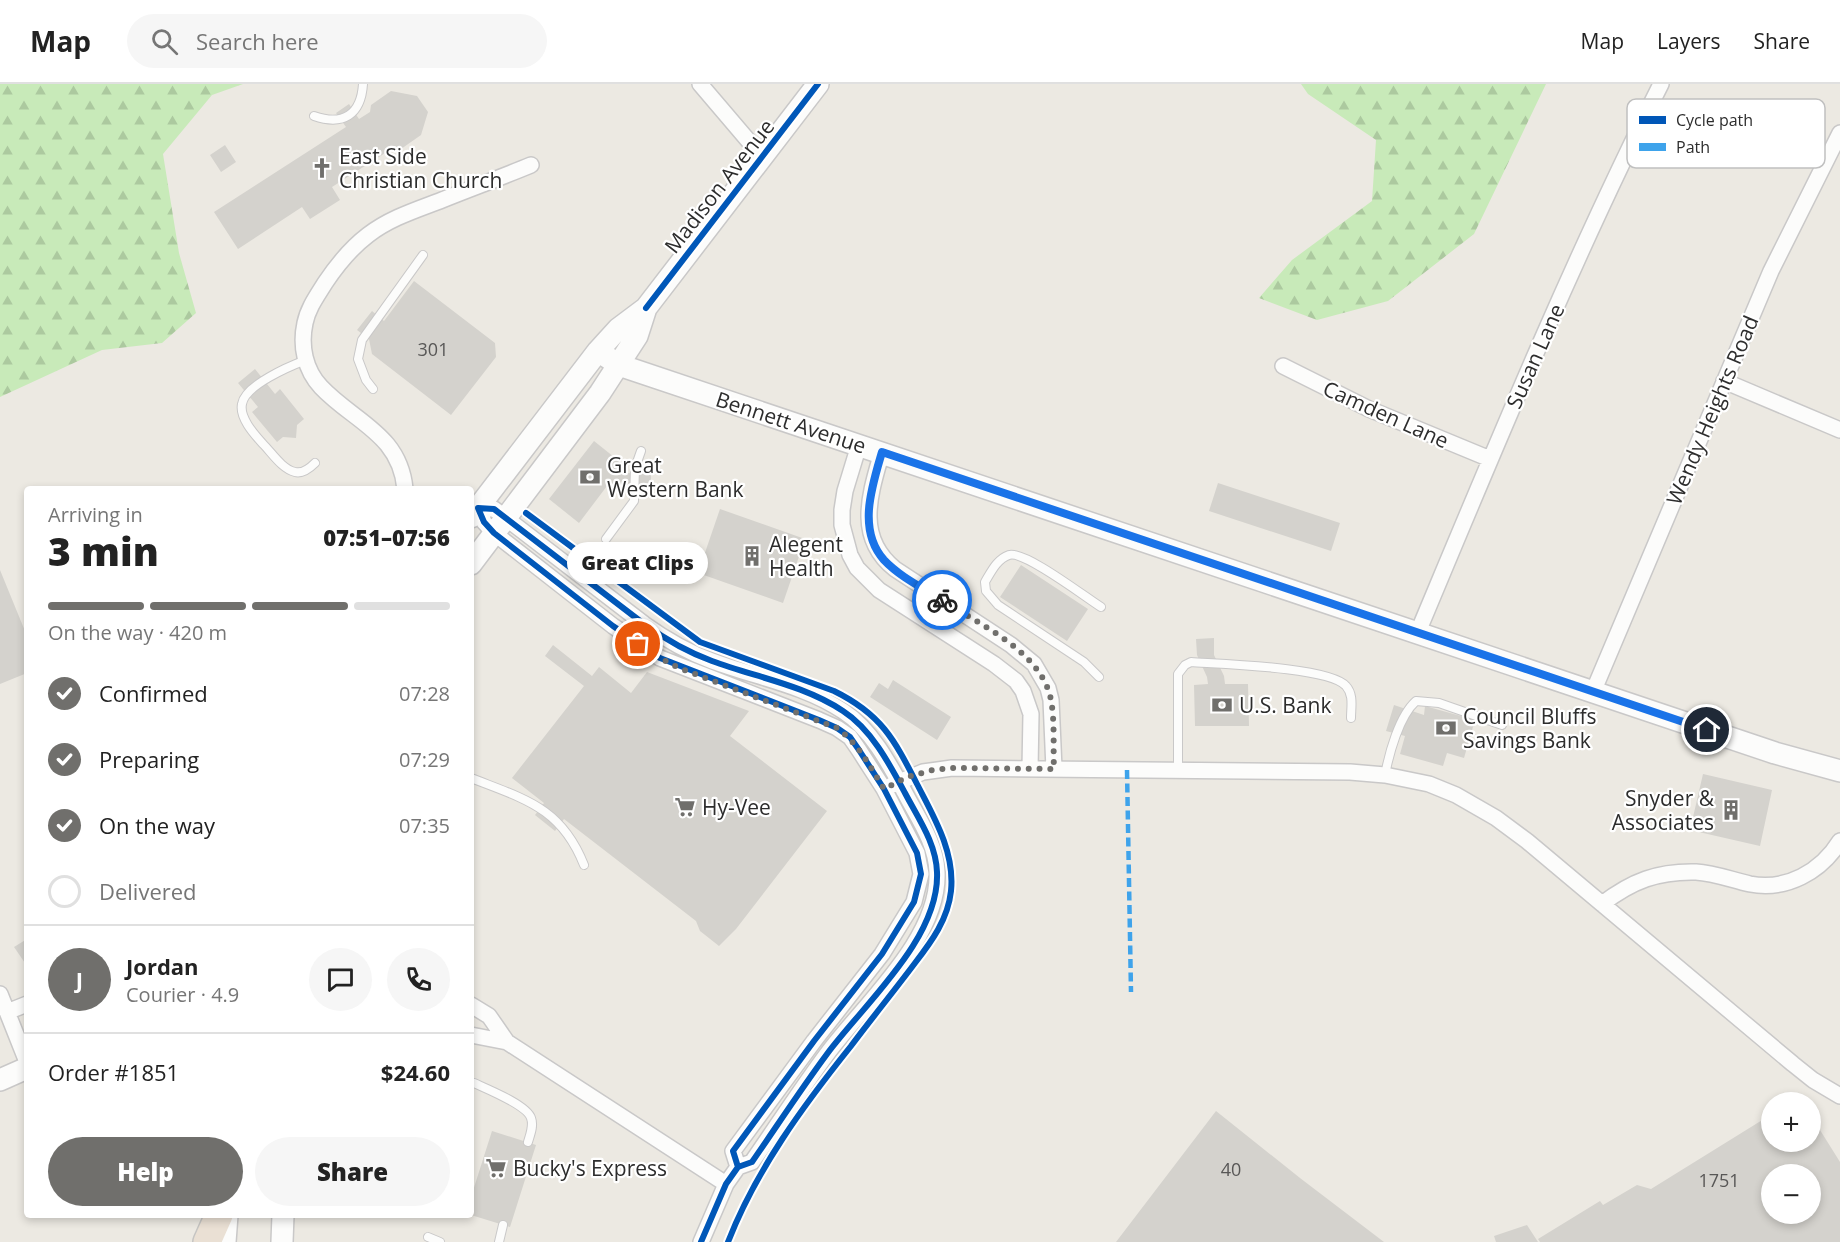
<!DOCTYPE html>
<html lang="en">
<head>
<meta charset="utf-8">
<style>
	:root { --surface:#fff; --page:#f6f6f6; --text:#222; --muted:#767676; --line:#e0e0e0; --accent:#706f6c }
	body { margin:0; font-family:"Open Sans",sans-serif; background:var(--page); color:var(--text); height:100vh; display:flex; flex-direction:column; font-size:22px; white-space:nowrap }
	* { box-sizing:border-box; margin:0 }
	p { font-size:20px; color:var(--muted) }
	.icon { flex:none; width:33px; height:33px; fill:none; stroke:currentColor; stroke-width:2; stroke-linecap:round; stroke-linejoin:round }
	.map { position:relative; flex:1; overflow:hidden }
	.panel { position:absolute; left:24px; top:402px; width:450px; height:732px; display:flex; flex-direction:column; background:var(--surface); border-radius:6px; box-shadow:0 3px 9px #0003 }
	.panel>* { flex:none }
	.controls { position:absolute; left:1761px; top:1008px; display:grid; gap:12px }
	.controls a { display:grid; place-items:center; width:60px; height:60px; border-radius:50%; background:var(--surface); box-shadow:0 3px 9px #0003; font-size:30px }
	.pin { position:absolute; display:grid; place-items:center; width:51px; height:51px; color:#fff; margin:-26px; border:3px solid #fff; border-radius:50%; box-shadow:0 2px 6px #0007 }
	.courier { position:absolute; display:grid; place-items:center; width:60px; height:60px; margin:-30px; border:4px solid #1a73e8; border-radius:50%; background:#fff; color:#222; box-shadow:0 2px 8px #0007 }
	.bubble { position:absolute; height:42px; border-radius:21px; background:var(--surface); box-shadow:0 3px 9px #0003; font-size:20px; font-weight:800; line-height:42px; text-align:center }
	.summary em { font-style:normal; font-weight:800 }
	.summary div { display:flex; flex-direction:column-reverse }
	.summary { display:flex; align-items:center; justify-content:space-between; height:102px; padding:0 24px }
	h1 { font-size:39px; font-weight:800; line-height:45px }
	.bar { display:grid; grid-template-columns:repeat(4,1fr); gap:9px 6px; align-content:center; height:72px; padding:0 24px }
	.bar i { height:8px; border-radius:4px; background:var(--line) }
	.bar .current { background:var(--accent) }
	.bar p { grid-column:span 4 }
	.line { display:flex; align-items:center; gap:15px; padding:0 24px; border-top:2px solid var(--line) }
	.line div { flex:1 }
	.round { display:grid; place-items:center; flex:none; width:63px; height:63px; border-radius:32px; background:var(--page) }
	ol { padding:0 24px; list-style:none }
	li { display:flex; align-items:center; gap:18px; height:66px }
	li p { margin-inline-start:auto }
	li .icon { padding:6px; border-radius:50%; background:var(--accent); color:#fff; stroke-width:4 }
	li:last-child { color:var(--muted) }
	li i { width:33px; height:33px; border:3px solid var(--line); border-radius:50% }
	.action { display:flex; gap:12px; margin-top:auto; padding:12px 24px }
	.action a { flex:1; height:69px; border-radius:36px; background:var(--accent); color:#fff; font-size:24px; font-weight:800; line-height:69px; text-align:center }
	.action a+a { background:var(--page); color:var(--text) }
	header { display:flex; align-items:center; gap:36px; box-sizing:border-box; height:84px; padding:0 30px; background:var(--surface); border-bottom:2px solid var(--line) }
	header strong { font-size:28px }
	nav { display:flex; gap:33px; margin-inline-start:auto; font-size:21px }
	.search { width:420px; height:54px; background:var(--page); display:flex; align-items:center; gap:15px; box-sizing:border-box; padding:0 21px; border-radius:33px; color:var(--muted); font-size:22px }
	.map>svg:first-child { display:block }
	.forest { fill:url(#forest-firs) }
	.building { fill:#d4d2cd; fill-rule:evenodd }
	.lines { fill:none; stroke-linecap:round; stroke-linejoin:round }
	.service-casing { stroke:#c9c8c8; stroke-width:10 }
	.minor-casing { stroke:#c9c8c8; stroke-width:18 }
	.secondary-casing { stroke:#c9c8c8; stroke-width:24 }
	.motorway-casing { stroke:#c6c5c3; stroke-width:30 }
	.service { stroke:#fcfcfb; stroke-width:8 }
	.minor { stroke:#fcfcfb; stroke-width:15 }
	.secondary { stroke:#fcfcfb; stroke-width:21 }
	.motorway { stroke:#eae0d4; stroke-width:27 }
	.quiet { stroke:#3ea3eb; stroke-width:4.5; stroke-dasharray:9 4.5; stroke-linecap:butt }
	.cycleway-casing { stroke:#fff; stroke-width:10 }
	.cycleway { stroke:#0057b8; stroke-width:6 }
	.done { stroke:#706f6c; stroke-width:6; stroke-dasharray:0 10.8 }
	.route { stroke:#1a73e8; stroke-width:8 }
	.labels { text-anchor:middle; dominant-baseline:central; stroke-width:4.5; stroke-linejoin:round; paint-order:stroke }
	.number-label { font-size:18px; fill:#585756 }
	.poi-label { font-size:21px; fill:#2d2d2d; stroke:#fff; text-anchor:start }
	.street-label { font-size:21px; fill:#2d2d2d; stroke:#fff }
	.key { fill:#fff; stroke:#c0c0c0; stroke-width:1.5 }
	.key-label { font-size:16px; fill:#2d2d2d }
</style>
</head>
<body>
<header>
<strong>Map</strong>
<div class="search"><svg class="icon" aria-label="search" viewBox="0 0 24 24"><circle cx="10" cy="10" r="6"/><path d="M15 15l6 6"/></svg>Search here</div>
<nav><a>Map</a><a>Layers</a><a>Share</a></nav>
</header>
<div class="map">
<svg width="1840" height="1158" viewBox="0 0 1840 1158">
	<defs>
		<pattern id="forest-firs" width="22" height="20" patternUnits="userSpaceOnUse" patternTransform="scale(1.5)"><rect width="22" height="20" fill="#c8eab9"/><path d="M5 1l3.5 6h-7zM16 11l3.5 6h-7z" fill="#acc99f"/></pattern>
	</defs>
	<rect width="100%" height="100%" fill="#ece9e2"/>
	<path class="forest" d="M0,0H243L212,11L163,70L179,169L196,229L162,259L102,266L0,313Z
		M1301,0H1546L1474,150L1388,217L1317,236L1259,214L1292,176L1372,117L1376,56L1308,10Z"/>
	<path class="building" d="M391,7L417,12L428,28L421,51L401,65L393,64L332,103L340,116L310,135L302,123L238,165L214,128L346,43L336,29L349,20L359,35L370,28L371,21Z
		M225,61L236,78L221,88L210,71Z
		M414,197L495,259L496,273L451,331L372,270L369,255L357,246L372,227L384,237Z
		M255,285L275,310L280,305L304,335L297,341L296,354L283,353L277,358L252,328L258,323L238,299Z
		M594,357L624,381L619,387L621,389H651V406H621L610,398L579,439L549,415Z
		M1218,399L1340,439L1331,467L1209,427Z
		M720,425L805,455L783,519L698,489Z
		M1021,481L1088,525L1067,557L1000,513Z
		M0,486L27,552V589L0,600Z
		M1214,554V571L1224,592L1225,600H1248L1249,642H1195L1194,601L1208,600L1207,593L1197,571L1196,555Z
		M553,561L592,592L599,583L631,609L647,588L749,627L730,652L827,727L736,845L719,862L700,847L696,837L564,735L555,747L535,731L544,719L512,694L584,602L545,572Z
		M893,596L951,633L937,656L870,613L879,599L888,605Z
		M1394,621L1424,631L1425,622L1475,636L1464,674L1447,669L1443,682L1400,670L1405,652L1386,647Z
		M1703,690L1772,706L1760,762L1690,746Z
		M27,855V882L14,863Z
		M1216,1027L1300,1094L1384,1158H1116Z
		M1772,1030V1058H1810V1030L1840,1078V1158H1540L1538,1155L1600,1117L1603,1121L1637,1101L1651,1105ZM1772,1090H1810V1130H1772Z
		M492,1047L536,1061L510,1143L471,1131V1113Z
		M1527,1141L1538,1158H1496L1494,1152Z"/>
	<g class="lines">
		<g class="service-casing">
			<path id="service" d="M314,32C343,42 361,31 363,0
				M306,276C290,282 245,301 242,320C239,334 255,351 263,360C272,369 282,385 295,388C303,390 310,384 315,379
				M373,305L366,296L358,275L362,256L423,171
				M606,455L634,417L635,384L641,367
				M1099,593L1084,578L998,521L986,507L985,498C991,488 997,475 1009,471C1024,466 1085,513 1101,523
				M1178,686V590L1185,581L1191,578C1219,580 1330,583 1346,602C1354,611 1351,623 1351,634
				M1385,691C1389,670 1399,632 1416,617L1439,619L1502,641
				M471,694C524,715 561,723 584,781
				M474,999C487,1005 527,1021 531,1034C534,1042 530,1051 528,1058
				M428,1153L440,1158
				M499,1158L503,1141"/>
		</g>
		<g class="minor-casing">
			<path id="minor" d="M700,0L763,74
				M1283,282L1369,325L1490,375
				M1724,297L1840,346
				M859,361L845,407L842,426V441L850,471L857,484L879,506L994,580L1016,597L1023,607L1031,630L1030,685
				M882,368C870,410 855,453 895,485L1011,561L1034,580L1048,604L1051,616L1054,685
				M405,405C400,350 354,338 321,303C305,286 300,262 305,239C308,224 317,212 325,199C337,181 351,164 368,151C390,134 416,126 442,116C472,104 502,93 531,81
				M1418,548C1495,364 1571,179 1661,0
				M1593,608L1771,187L1840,49
				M892,701L923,688L952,684L1350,688L1385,691L1429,700L1456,711L1496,734L1527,757L1793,980L1813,996L1840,1012
				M1602,820C1632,797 1658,787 1696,788C1714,789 1732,796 1750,800C1786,807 1821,788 1840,757
				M0,910L27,978
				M471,921L489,932L507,958L726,1100
				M7,928L27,920
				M471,951L507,958
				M701,1158L726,1100L738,1083L752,1078C777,1042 801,1005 827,970C864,920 940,854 937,788C936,759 918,734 905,709C889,679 871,645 843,627C804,601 755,593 712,577C687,568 665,555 644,540L494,425L478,424L484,438L494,449L613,542L660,574L819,636L837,644L850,653L859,666L884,705L917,769L921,790L914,818L882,870L814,957L733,1067L738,1083"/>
		</g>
		<g class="secondary-casing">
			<path id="secondary" d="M598,267L619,281L1775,669L1840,687
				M471,433L598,267L618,245L646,224L818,0
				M471,480L600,309L637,252L646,224
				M0,996L27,984
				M225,1158L227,1131
				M282,1158L283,1131"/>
		</g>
		<g class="motorway-casing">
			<path id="motorway" d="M207,1158L219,1131"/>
		</g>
		<use href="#service" class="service"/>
		<use href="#minor" class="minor"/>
		<use href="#secondary" class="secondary"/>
		<use href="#motorway" class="motorway"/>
		<path class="quiet" d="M1127,686L1131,908"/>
		<g class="cycleway-casing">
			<path id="cycleway" d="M646,224L818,0
				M526,429L700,558L834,607C881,630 894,655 917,700C934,733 955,768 951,807C948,835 932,857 915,879C894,907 872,934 851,962C803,1022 756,1086 728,1158
				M701,1158L726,1100L738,1083L752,1078C777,1042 801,1005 827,970C864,920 940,854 937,788C936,759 918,734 905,709C889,679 871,645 843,627C804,601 755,593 712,577C687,568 665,555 644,540L494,425L478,424L484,438L494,449L613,542L660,574L819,636L837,644L850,653L859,666L884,705L917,769L921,790L914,818L882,870L814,957L733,1067L738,1083"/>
		</g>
		<use href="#cycleway" class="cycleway"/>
	</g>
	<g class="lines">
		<path class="done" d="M638,560L660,574L679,584L837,644C859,660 870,683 884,705L907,693L933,686L952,684L1054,685C1053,663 1055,638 1051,616C1042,568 980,541 942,516"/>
		<path class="route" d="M942,516C923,504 900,493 884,476C857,446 872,402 882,368L1707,646"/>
	</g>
	<defs>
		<g id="church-bare" transform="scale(1.62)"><path d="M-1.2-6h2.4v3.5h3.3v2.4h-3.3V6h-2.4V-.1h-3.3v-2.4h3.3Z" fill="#706f6c" stroke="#fff" stroke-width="2.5" paint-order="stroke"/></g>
		<g id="bank-bare" transform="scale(1.62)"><path d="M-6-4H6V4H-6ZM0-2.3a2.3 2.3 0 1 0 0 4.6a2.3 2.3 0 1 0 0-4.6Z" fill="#706f6c" stroke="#fff" stroke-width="2.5" paint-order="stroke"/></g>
		<g id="building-bare" transform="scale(1.62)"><path d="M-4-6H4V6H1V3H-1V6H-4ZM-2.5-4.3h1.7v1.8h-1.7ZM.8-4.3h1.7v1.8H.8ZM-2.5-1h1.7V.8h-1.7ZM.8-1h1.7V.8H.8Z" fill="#706f6c" stroke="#fff" stroke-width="2.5" paint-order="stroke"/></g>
		<g id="supermarket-bare" transform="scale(1.62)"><path d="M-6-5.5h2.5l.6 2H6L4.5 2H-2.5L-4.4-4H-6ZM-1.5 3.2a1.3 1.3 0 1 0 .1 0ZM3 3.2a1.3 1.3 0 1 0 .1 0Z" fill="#706f6c" stroke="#fff" stroke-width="2.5" paint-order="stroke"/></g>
	</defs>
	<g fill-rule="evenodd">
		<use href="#church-bare" x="322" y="84"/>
		<use href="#bank-bare" x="590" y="393"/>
		<use href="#building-bare" x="752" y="472"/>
		<use href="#bank-bare" x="1222" y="621"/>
		<use href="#bank-bare" x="1446" y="644"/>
		<use href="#supermarket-bare" x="685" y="723"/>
		<use href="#building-bare" x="1731" y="726"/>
		<use href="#supermarket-bare" x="496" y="1084"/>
	</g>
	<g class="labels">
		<g class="number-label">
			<text x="433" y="265">301</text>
			<text x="1231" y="1085">40</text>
			<text x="1719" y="1096">1751</text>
		</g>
		<g class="poi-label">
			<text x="339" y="72">East Side<tspan x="339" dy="24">Christian Church</tspan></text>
			<text x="607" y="381">Great<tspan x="607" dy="24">Western Bank</tspan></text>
			<text x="769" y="460">Alegent<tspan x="769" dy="24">Health</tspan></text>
			<text x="1239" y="621">U.S. Bank</text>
			<text x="1463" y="632">Council Bluffs<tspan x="1463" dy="24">Savings Bank</tspan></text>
			<text x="1714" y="714" text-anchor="end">Snyder &amp;<tspan x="1714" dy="24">Associates</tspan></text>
			<text x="702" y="723">Hy-Vee</text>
			<text x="513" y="1084">Bucky's Express</text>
		</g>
		<g class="street-label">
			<text transform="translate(719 102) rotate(-52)">Madison Avenue</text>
			<text transform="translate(1535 272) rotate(-66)">Susan Lane</text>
			<text transform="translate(1712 326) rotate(-67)">Wendy Heights Road</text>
			<text transform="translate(1386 330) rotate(24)">Camden Lane</text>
			<text transform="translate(791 338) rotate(18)">Bennett Avenue</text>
		</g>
	</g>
	<rect x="1627" y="15" width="198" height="69" rx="9" class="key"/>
	<rect x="1639" y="32" width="27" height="8" fill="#0057b8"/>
	<rect x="1639" y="59" width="27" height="8" fill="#3ea3eb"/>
	<g class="key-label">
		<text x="1676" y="42">Cycle path</text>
		<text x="1676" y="69">Path</text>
	</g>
</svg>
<div class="controls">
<a>+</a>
<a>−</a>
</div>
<div class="pin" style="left:638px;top:560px;background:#ea580c"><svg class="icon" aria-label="bag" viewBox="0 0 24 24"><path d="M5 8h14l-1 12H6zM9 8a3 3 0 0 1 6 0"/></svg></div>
<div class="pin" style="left:1707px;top:646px;background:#1f2937"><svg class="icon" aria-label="home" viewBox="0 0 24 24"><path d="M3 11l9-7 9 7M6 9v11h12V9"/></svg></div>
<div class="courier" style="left:942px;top:516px"><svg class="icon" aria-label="bike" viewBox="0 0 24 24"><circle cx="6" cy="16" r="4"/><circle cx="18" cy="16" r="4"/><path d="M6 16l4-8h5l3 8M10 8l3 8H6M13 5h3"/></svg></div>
<div class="bubble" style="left:567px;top:458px;width:141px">Great Clips</div>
<section class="panel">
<div class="summary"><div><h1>3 min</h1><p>Arriving in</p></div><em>07:51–07:56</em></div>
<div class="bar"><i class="current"></i><i class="current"></i><i class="current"></i><i></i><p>On the way · 420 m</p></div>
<ol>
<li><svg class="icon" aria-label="check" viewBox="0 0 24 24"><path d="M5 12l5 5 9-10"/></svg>Confirmed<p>07:28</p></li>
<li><svg class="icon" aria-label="check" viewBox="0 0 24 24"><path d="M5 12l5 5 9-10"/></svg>Preparing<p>07:29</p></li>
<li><svg class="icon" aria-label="check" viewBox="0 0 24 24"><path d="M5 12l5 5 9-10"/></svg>On the way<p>07:35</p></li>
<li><i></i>Delivered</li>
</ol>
<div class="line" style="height:108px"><b class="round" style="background:var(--accent);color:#fff">J</b><div><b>Jordan</b><p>Courier · 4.9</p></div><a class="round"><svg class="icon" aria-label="chat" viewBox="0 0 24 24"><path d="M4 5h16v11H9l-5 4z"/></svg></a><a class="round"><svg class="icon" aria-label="phone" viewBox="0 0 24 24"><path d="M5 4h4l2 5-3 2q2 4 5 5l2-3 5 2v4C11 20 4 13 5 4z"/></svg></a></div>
<div class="line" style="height:78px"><div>Order #1851</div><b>$24.60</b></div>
<div class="action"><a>Help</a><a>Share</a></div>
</section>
</div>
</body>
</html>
